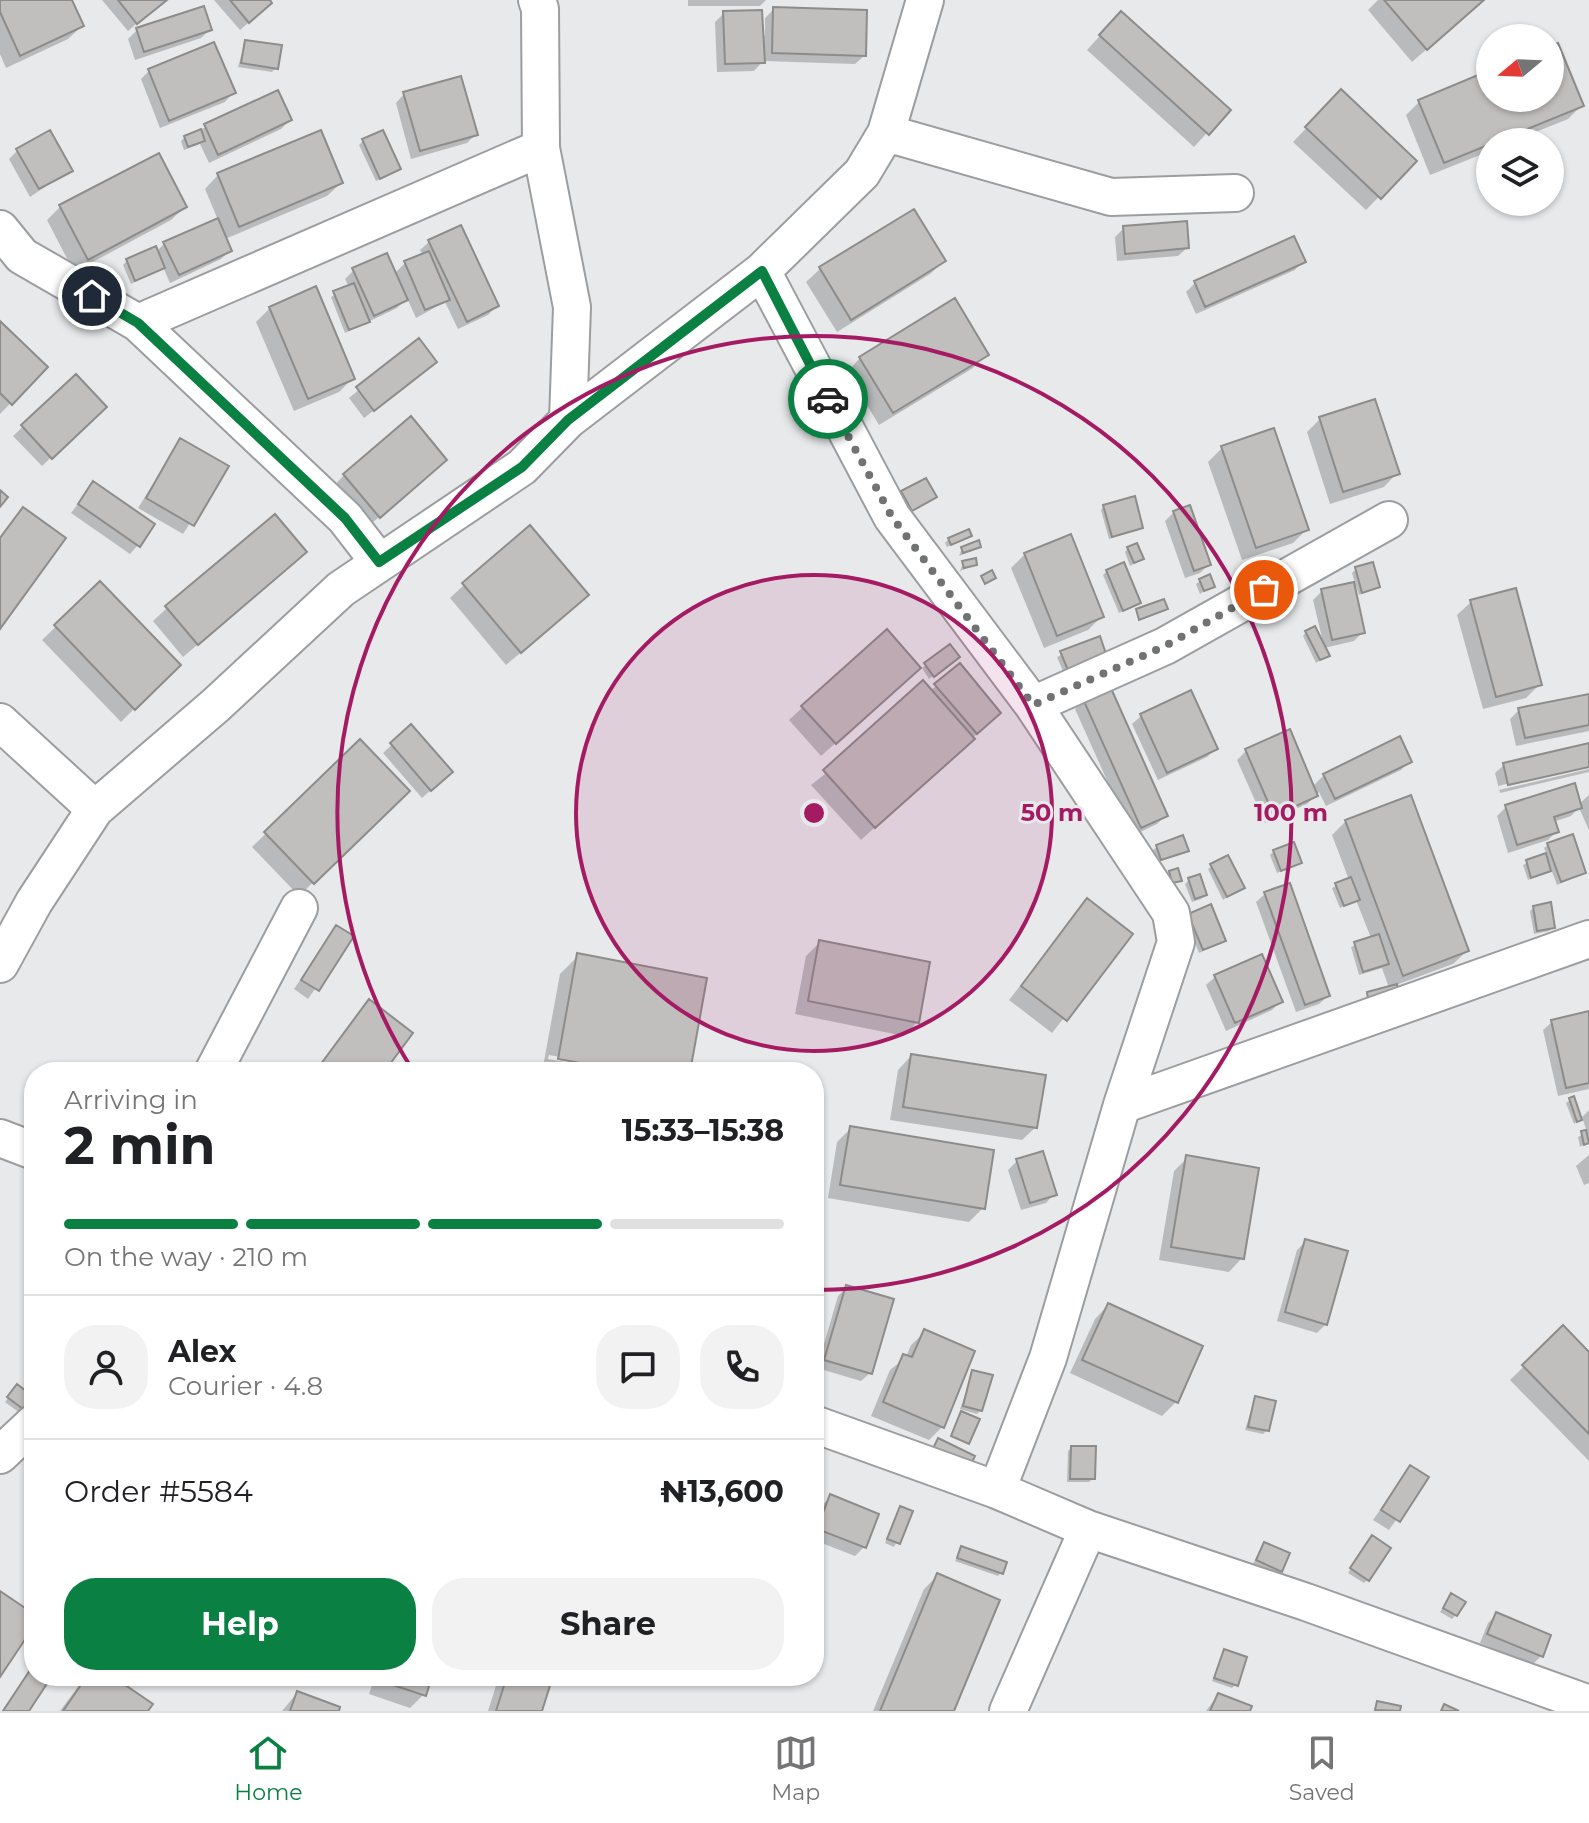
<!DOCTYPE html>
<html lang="en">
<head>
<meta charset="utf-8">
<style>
	:root { --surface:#fff; --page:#f2f2f2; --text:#202124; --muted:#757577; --line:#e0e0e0; --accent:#0b8043 }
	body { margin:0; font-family:Montserrat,sans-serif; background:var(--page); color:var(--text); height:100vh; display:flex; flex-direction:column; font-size:30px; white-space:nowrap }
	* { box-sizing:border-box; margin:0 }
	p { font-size:26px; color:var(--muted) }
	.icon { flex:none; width:44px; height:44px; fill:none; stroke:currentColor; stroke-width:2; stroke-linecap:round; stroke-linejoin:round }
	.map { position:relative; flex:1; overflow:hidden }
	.details { position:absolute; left:24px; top:1062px; width:800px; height:624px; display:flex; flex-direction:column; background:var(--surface); border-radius:32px; box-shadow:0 2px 6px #0004 }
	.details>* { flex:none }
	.needle { width:52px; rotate:251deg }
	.controls { position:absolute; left:1476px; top:24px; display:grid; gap:16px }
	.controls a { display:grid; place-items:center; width:88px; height:88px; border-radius:50%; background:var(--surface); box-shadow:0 2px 6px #0004; font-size:40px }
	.pin { position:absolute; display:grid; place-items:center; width:68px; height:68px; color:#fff; margin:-34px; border:4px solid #fff; border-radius:50%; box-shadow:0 2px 8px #0007 }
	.courier { position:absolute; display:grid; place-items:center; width:80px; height:80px; margin:-40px; border:6px solid #0b8043; border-radius:50%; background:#fff; color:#222; box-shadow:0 2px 10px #0007 }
	.summary em { font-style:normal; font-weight:700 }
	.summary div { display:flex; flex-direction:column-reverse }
	.summary { display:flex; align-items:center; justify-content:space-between; height:136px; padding:0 40px }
	h1 { font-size:52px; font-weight:700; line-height:60px }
	.bar { display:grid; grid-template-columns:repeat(4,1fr); gap:12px 8px; align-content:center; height:96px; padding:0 40px }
	.bar i { height:10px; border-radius:6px; background:var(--line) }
	.bar .selected { background:var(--accent) }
	.bar p { grid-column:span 4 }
	.line { display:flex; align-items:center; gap:20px; padding:0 40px; border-top:2px solid var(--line) }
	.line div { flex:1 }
	.round { display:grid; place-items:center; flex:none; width:84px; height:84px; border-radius:32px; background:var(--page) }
	.cta { display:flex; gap:16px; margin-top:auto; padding:16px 40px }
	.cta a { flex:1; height:92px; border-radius:32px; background:var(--accent); color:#fff; font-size:32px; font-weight:700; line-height:92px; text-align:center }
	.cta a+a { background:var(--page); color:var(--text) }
	.tabs { display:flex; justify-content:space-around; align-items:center; height:112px; border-top:2px solid var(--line); background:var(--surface); font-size:22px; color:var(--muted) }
	.tabs a { display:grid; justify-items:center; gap:4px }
	.tabs .selected { color:var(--accent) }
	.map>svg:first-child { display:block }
	.shadow { fill:#0003 }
	.building { fill:#c1bfbe; stroke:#8d8c8a; stroke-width:2 }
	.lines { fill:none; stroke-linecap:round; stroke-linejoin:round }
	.minor-casing { stroke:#9c9d9f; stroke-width:40 }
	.minor { stroke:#fff; stroke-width:36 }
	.done { stroke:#717273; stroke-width:8; stroke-dasharray:0 14.4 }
	.route { stroke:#0b8043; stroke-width:10 }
	.ring { fill:none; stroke:#a51b63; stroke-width:4 }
	.centre { fill:#a51b63; stroke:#e8e9eb; stroke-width:4 }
	.ring-label { font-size:24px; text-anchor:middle; font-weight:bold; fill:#a51b63; stroke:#e8e9eb; stroke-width:6; stroke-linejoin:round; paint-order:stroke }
</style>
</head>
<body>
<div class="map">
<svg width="1589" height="1711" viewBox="0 0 1589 1711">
	<rect width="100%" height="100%" fill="#e8e9eb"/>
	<path class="shadow" d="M0,0H70L82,26L68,39L6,68L0,54Z
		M102,0H164L128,31Z
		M214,0H267L261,12L240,30Z
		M688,0H766L760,6H688Z
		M1378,0H1483L1412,62L1368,10Z
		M774,9L864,56L855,64L763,61L754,71L717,72L715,22L724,13L765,36V18Z
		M1108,27L1228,110L1194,147L1087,50Z
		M137,30H210L201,38L135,60L128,39Z
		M245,42L276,68L272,72L238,67Z
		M1550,48L1582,105L1568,119L1511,142H1490V151L1430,175L1406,115L1420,101L1490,73V98H1550Z
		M149,71L233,93L225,102L160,128L141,79Z
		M1341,92L1414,161L1366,210L1293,142Z
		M277,93L290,120L281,129L209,163L200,144L184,150L181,141L185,137Z
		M404,94L476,134L467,143L411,159L396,103Z
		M363,141L395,172L376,181L359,145Z
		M18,150L70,170L30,197L9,159Z
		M218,175L341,183L327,196L225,239L230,250L221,259L170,283L163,267L131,284L123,265L127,261L156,252L164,244L218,220L205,189Z
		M61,206L185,207L171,220L74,272L47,220Z
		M913,211L944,261L930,274L837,332L806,282L820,269Z
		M1124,228L1187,248L1178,256L1117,261L1115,237Z
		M429,242L497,306L488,315L458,329L445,302L416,318L407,298L397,308L345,333L331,297L349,287L345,279L354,270L394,274L405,263L423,256L420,250Z
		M1303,261L1295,270L1196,314L1186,292L1195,283Z
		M270,308L353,378L339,392L294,411L256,322Z
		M0,324L46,367L0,414Z
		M419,341L426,370L364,418L349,398Z
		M986,354L973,368L879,425L847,372L860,358Z
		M76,376L104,407L42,466L13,436Z
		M1320,419L1397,473L1384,487L1330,504L1307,432Z
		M1273,431L1307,529L1293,543L1242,560L1208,462L1222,448Z
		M180,441L226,467L183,534L138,508Z
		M431,473L365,529L331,489L344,475Z
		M93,484L138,545L130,554L71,513Z
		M902,493L935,497L907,513L898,497Z
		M1104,506L1141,528L1109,539L1101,510Z
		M1174,512L1209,564L1200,573L1185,578L1165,521Z
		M970,536L947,547L945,543L949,539Z
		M979,546L975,550L959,556L962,548Z
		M1128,548L1142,559L1130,566L1125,552Z
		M1025,554L1102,616L1088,630L1044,648L1011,568Z
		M963,563L975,565L960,571Z
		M291,565L183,657L153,621L167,608Z
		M1356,569L1378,586L1359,595L1356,586H1353L1363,632L1354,641L1324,648L1328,655L1316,663L1303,636L1306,632L1323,642L1313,600L1322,591L1355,583L1352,573Z
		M1107,571L1139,602L1135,606L1119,613L1103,575Z
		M1200,581L1212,586L1200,594L1196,584Z
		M100,584L178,665L121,722L42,640Z
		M464,585L573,609L506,665L450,598Z
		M1471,602L1540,684L1526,698L1483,709L1457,615Z
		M1098,638L1066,678L1057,657Z
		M954,660L929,679L922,668L926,665Z
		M905,681L821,756L789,720L803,707Z
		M936,686L990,722L861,840L811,785Z
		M1589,696V731L1516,746L1510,719L1519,710Z
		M1084,701L1166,815L1157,824L1132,836L1075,709Z
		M1141,716L1216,748L1207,757L1158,780L1132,724Z
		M411,727L441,781L422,798L383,753Z
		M1288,732L1312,787L1324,775L1410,761L1401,770L1326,806L1319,792L1307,804L1265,823L1237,760L1246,751Z
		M360,742L407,791L299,896L252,847Z
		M1589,745V764L1498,786L1499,790L1589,769V772L1500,793L1495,773L1504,765Z
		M1589,795V830L1579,808L1571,816L1553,822L1556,832L1548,840L1508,853L1497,816L1506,807L1579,804Z
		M1346,821L1467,951L1453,964L1396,985L1365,1002L1368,994L1389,988L1382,968L1359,975L1351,947L1371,938L1356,900L1340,908L1332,888L1349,880L1332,835Z
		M1548,845L1584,873L1557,885L1551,869L1528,880L1523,865L1547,855L1544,848Z
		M1157,847L1186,850L1157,863L1153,850Z
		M1274,851L1300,863L1277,873L1270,855Z
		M1212,866L1242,887L1223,900L1208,869Z
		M1189,880L1205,895L1201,899L1192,902L1185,884Z
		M1265,894L1328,996L1319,1004L1296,1012L1256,902Z
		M1087,901L1130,934L1052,1033L1009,1000Z
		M1534,908L1553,927L1549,931L1534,934L1530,911Z
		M1189,915L1224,941L1199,953L1185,919Z
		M337,927L351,937L308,999L294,989Z
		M819,943L917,1022L904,1036L795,1014L806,956Z
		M578,956L688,1072H642L549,1055L548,1059L620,1072H542L560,974Z
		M1215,977L1281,1001L1272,1010L1226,1031L1206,985Z
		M369,1002L381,1072H314L356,1016Z
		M1589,1013V1089L1558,1096L1543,1030L1552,1022Z
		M911,1056L1036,1127L1022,1140L890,1120L898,1070Z
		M1570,1100L1580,1119L1589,1110V1141L1580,1147L1578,1137L1587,1132L1582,1117L1574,1124L1566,1103Z
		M850,1129L983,1208L969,1222L828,1198L837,1142Z
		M1589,1155V1183L1584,1185L1576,1166Z
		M1187,1158L1242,1258L1229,1272L1159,1260L1174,1171Z
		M1017,1161L1054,1194L1046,1203L1021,1210L1008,1170Z
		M1306,1241L1326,1324L1317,1333L1277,1321L1297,1250Z
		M847,1287L870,1373L861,1381L817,1368L838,1296Z
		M1108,1305L1176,1402L1162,1416L1070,1373L1095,1319Z
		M1563,1328L1589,1355V1461L1510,1380Z
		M925,1332L942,1427L929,1440L871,1416L890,1370L906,1357L911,1345Z
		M973,1372L981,1410L977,1414L960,1409Z
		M17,1387L33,1399L21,1414L5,1402Z
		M1255,1398L1267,1430L1263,1434L1245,1430Z
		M1071,1448L1093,1479L1089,1482H1067L1068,1451Z
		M1410,1467L1426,1477L1389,1530L1373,1520Z
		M831,1497L877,1515L864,1547L855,1556L814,1540V1527L822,1505Z
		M901,1508L911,1513L894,1547L885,1543Z
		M1368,1542V1579L1364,1583L1348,1573Z
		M1264,1544L1280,1571L1276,1574L1253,1564Z
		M962,1548L1001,1572L998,1576L955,1561Z
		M938,1575L952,1711H873L924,1589Z
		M1451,1595L1456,1615L1452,1619L1440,1612Z
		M1496,1615L1541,1656L1532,1665L1480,1643L1488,1623Z
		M1224,1651L1236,1684L1232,1688L1212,1681Z
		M34,1663V1676H50L27,1711H2Z
		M86,1676H109L146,1711H60Z
		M315,1676H337L333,1680Z
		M375,1676H430L424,1694L410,1708L369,1694Z
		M499,1676H551L540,1711H488Z
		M297,1693L337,1711H282Z
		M1218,1695L1248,1711H1206Z"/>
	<path class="building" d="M0,0H72L84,26L20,56L0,12Z
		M118,0H167L137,24Z
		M230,0H270L272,3L249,23Z
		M1384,0H1484L1427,50Z
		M204,6L212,30L144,52L136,28Z
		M773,7L867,10L866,56L772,53Z
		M762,10L765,63L725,64L723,11Z
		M1121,11L1231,110L1209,135L1099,35Z
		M245,40L282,45L278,69L241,63Z
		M214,42L236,93L169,121L148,69Z
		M1558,43L1584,106L1444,163L1418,100L1490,70V98H1550V46Z
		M461,76L478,135L420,151L403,92Z
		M1341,89L1417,161L1381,199L1305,127Z
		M278,90L292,120L218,155L204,124Z
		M201,129L205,141L188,147L184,136Z
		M50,130L73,171L39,189L16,149Z
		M321,130L343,183L239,227L217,173Z
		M383,130L401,169L380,179L362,139Z
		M159,153L187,207L88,260L59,205Z
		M914,209L946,261L851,320L819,267Z
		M218,218L232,251L179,275L163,242Z
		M1187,221L1189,248L1125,254L1123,226Z
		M461,225L499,306L467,322L428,240Z
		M1294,236L1306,262L1205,307L1194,281Z
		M156,246L165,268L135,281L126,259Z
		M429,251L450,300L425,310L404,261Z
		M387,253L408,300L374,316L352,268Z
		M354,283L370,322L349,330L333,291Z
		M316,286L355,379L308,399L269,307Z
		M955,298L989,355L893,413L859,357Z
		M0,321L48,367L12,405L0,393Z
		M419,338L437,362L374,411L356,387Z
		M76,374L107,407L52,459L21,425Z
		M1375,399L1400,474L1343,492L1319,417Z
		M411,416L447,460L380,518L343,474Z
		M1274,428L1309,530L1256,548L1221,446Z
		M180,438L229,466L194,526L146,498Z
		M926,478L937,497L912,511L901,491Z
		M93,481L155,524L140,547L78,504Z
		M0,490L8,497L0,507Z
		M1135,496L1143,528L1112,537L1103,505Z
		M1190,505L1211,565L1194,571L1173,511Z
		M23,507L66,538L0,629V538Z
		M275,514L307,552L198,645L165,606Z
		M530,525L589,595L521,653L462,583Z
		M969,529L972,536L951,545L948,538Z
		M1071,534L1104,617L1057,636L1024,553Z
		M979,540L981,547L963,553L961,547Z
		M1137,543L1144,559L1134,563L1127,547Z
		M976,558L977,565L964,568L962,561Z
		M1124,562L1141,603L1123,611L1106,570Z
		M1373,562L1380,587L1362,593L1355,567Z
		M992,570L996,578L985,584L981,576Z
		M1210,574L1215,587L1204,591L1199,579Z
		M100,581L181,665L135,710L54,625Z
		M1354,582L1365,633L1332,640L1321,589Z
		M1516,588L1542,685L1496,697L1470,600Z
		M1164,599L1168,609L1139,620L1136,609Z
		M1315,626L1330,656L1320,660L1305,631Z
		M887,629L921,668L836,744L801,706Z
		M1100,636L1108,660L1070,675L1060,651Z
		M950,644L960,657L934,677L924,663Z
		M960,663L1001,713L977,734L934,684Z
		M923,680L975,739L875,828L823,770Z
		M1110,686L1168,816L1141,828L1083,699Z
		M1191,690L1218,749L1167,773L1140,714Z
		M1589,694V725L1525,738L1518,708Z
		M411,724L453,772L431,791L390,743Z
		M1290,729L1318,796L1274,816L1245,749Z
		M1400,736L1412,762L1335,799L1323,774Z
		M360,739L410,791L314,884L264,832Z
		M1589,743V767L1508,785L1503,763Z
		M1575,783L1582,808L1554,817L1559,832L1517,845L1505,805Z
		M1411,795L1469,951L1403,976L1345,820Z
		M1573,834L1586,873L1561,882L1547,843Z
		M1183,835L1189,851L1161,860L1156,845Z
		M1294,842L1302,863L1281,871L1273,850Z
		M1546,853L1551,871L1531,878L1526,860Z
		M1228,855L1245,888L1227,897L1210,864Z
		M1178,868L1182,881L1172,883L1169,871Z
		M1200,874L1207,895L1195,899L1188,878Z
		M1351,877L1360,900L1344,906L1335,883Z
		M1290,883L1330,996L1305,1005L1264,892Z
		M1087,898L1133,934L1067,1021L1021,986Z
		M1551,902L1555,928L1537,931L1533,906Z
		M1211,904L1226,941L1203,950L1188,914Z
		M336,925L354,936L319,991L301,980Z
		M1379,934L1389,964L1363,972L1354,942Z
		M819,940L930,962L919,1023L808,1001Z
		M577,953L707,978L690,1072H631L558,1059Z
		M1262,954L1283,1002L1235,1023L1214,975Z
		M1397,984L1399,992L1368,1000L1367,992Z
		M369,999L413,1033L384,1072H315Z
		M1589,1011V1083L1566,1088L1551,1020Z
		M911,1054L1046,1075L1037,1128L903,1107Z
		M1574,1096L1582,1120L1577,1122L1569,1098Z
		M850,1126L994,1150L985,1209L840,1185Z
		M1586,1130L1589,1143L1584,1145L1581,1131Z
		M1043,1151L1057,1195L1030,1203L1016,1159Z
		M1186,1155L1259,1168L1244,1259L1171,1247Z
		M1305,1239L1348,1251L1327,1325L1285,1312Z
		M846,1285L894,1299L872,1374L824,1360Z
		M1108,1303L1203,1346L1178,1403L1082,1360Z
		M1563,1325L1589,1352V1434L1522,1365Z
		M924,1329L975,1351L944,1428L883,1402L903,1354L912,1357Z
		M972,1370L993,1375L982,1411L963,1406Z
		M17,1384L34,1397L27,1412L7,1397Z
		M1255,1396L1276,1401L1269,1431L1248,1427Z
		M961,1411L980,1419L969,1444L951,1436Z
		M938,1438L975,1456L967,1472L930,1455Z
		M1071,1446H1096L1095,1479H1070Z
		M1410,1465L1429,1477L1400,1522L1381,1510Z
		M830,1494L879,1514L866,1548L817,1529Z
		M900,1506L913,1511L900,1544L887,1539Z
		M1372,1535L1391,1548L1369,1581L1350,1568Z
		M1264,1542L1290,1553L1282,1572L1256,1560Z
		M961,1546L1007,1562L1003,1574L957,1558Z
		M937,1573L1000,1600L954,1711H880Z
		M0,1591L34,1614V1626L0,1677Z
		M1451,1593L1466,1602L1457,1616L1443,1608Z
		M1496,1612L1551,1635L1543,1657L1487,1634Z
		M1224,1649L1247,1657L1238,1686L1214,1678Z
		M34,1664V1676H52L29,1711H3Z
		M87,1676H112L153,1704L148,1711H63Z
		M382,1676H432L426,1696L381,1681Z
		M507,1676H553L542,1711H496Z
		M297,1691L340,1707L339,1711H290Z
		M1218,1693L1252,1706L1250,1711H1210Z
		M1377,1701L1401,1706L1400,1711L1375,1710Z
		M1444,1704L1459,1711H1441Z"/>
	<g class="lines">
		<g class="minor-casing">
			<path id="minor" d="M537,0L540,9L541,148L572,307L568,420
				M886,133L1111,197L1235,193
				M0,229L22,256L138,323L345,518L379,562
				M762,271L892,517L1033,705L1171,913L1176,942L1122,1105L1048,1358L997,1490
				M138,323L541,148
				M1033,705L1165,646L1389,520
				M0,722L95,809
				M0,964L34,902L95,809L216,705L341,589L522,467L568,420L762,271L862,173L886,133L925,0
				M213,1072L299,908
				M1122,1105L1589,939
				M0,1138L34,1151
				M814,1424L997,1490L1088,1529L1306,1602L1589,1704
				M0,1455L34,1423
				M1008,1711L1088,1529"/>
		</g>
		<use href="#minor" class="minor"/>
	</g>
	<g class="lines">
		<path class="done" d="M828,399L892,517L1033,705L1165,646L1264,590"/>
		<path class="route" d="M92,296L138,323L345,518L379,562L522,467L568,420L762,271L828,399"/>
	</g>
	<circle cx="814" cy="813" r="238" fill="#a51b63" fill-opacity=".12"/>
	<g class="ring">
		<circle cx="814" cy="813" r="238"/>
		<path d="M412 1069A477 477 0 1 1 818 1290"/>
	</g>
	<circle cx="814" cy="813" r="12" class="centre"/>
	<g class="ring-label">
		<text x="1052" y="821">50 m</text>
		<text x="1291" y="821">100 m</text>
	</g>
</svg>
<div class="controls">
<a><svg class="needle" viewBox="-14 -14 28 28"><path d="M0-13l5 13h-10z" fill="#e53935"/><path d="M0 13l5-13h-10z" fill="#757577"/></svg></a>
<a><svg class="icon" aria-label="layers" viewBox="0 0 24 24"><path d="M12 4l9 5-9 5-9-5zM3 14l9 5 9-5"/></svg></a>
</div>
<div class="pin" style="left:1264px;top:590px;background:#ea580c"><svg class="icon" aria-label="bag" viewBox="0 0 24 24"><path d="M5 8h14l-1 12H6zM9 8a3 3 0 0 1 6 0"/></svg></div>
<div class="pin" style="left:92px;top:296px;background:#1f2937"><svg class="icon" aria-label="home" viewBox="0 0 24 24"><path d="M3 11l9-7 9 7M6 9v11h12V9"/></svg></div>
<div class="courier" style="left:828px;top:399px"><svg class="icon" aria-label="car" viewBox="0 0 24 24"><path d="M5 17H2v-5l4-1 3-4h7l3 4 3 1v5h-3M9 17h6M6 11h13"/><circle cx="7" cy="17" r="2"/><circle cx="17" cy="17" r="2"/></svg></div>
<section class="details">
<div class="summary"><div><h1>2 min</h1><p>Arriving in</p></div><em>15:33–15:38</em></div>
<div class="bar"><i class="selected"></i><i class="selected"></i><i class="selected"></i><i></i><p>On the way · 210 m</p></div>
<div class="line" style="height:144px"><a class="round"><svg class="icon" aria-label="person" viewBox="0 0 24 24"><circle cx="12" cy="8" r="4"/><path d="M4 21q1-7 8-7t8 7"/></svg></a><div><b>Alex</b><p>Courier · 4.8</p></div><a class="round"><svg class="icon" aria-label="chat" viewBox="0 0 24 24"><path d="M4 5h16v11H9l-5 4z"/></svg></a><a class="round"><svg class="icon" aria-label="phone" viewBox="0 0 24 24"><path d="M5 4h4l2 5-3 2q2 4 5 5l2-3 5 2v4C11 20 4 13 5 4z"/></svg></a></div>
<div class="line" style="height:104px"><div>Order #5584</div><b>₦13,600</b></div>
<div class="cta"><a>Help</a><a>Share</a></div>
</section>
</div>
<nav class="tabs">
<a class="selected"><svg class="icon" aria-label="home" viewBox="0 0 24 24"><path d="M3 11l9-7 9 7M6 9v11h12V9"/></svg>Home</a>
<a><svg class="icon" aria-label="map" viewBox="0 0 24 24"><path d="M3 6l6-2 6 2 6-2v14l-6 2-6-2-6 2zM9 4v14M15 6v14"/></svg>Map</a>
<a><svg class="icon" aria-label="saved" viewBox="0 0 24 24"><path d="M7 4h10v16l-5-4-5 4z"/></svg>Saved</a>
</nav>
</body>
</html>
